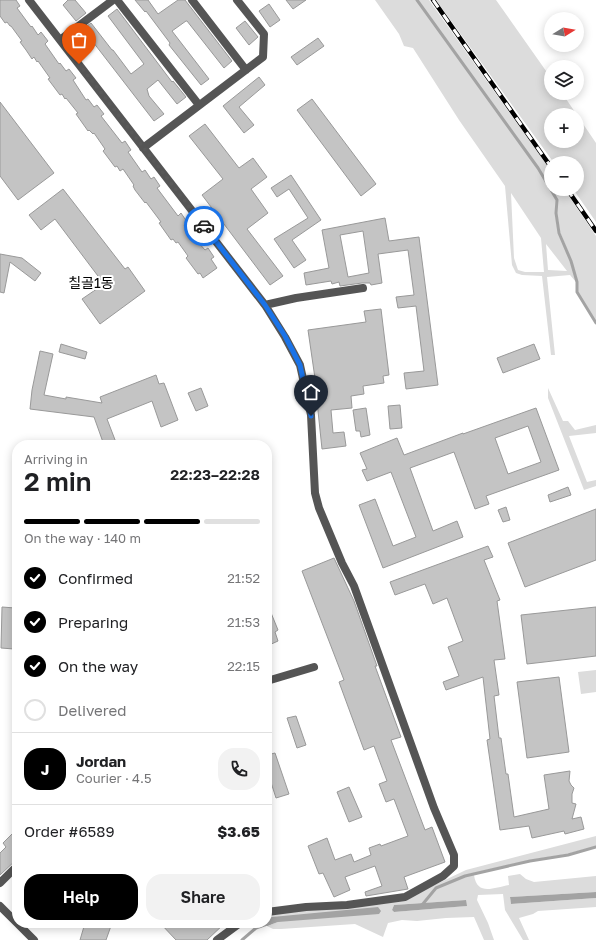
<!DOCTYPE html>
<html lang="en">
<head>
<meta charset="utf-8">
<style>
	:root { --surface:#fff; --page:#f2f2f2; --text:#202124; --muted:#757577; --line:#e0e0e0; --accent:#000 }
	body { margin:0; font-family:"Golos Text","Noto Sans KR",sans-serif; background:var(--page); color:var(--text); height:100vh; display:flex; flex-direction:column; font-size:15px; white-space:nowrap }
	* { box-sizing:border-box; margin:0 }
	p { font-size:13px; color:var(--muted) }
	.icon { flex:none; width:22px; height:22px; fill:none; stroke:currentColor; stroke-width:2; stroke-linecap:round; stroke-linejoin:round }
	.map { position:relative; flex:1; overflow:hidden }
	.sheet { position:absolute; left:12px; top:440px; width:260px; height:488px; display:flex; flex-direction:column; background:var(--surface); border-radius:16px; box-shadow:0 2px 10px #0003 }
	.sheet>* { flex:none }
	.needle { width:26px; rotate:79deg }
	.fabs { position:absolute; left:544px; top:12px; display:grid; gap:8px }
	.fabs a { display:grid; place-items:center; width:40px; height:40px; border-radius:50%; background:var(--surface); box-shadow:0 2px 10px #0003; font-size:20px }
	.pin { position:absolute; display:grid; place-items:center; width:34px; height:34px; color:#fff; margin:-41px -17px; border-radius:50% 50% 50% 0; rotate:-45deg; box-shadow:0 0 4px #0007 }
	.pin .icon { rotate:45deg }
	.courier { position:absolute; display:grid; place-items:center; width:40px; height:40px; margin:-20px; border:3px solid #1a73e8; border-radius:50%; background:#fff; color:#222; box-shadow:0 1px 5px #0007 }
	.head em { font-style:normal; font-weight:600 }
	.head div { display:flex; flex-direction:column-reverse }
	.head { display:flex; align-items:center; justify-content:space-between; height:68px; padding:0 12px }
	h1 { font-size:26px; font-weight:600; line-height:30px }
	.bar { display:grid; grid-template-columns:repeat(4,1fr); gap:6px 4px; align-content:center; height:48px; padding:0 12px }
	.bar i { height:5px; border-radius:3px; background:var(--line) }
	.bar .on { background:var(--accent) }
	.bar p { grid-column:span 4 }
	.line { display:flex; align-items:center; gap:10px; padding:0 12px; border-top:1px solid var(--line) }
	.line div { flex:1 }
	.round { display:grid; place-items:center; flex:none; width:42px; height:42px; border-radius:16px; background:var(--page) }
	ol { padding:0 12px; list-style:none }
	li { display:flex; align-items:center; gap:12px; height:44px }
	li p { margin-inline-start:auto }
	li .icon { padding:4px; border-radius:50%; background:var(--accent); color:#fff; stroke-width:4 }
	li:last-child { color:var(--muted) }
	li i { width:22px; height:22px; border:2px solid var(--line); border-radius:50% }
	.action { display:flex; gap:8px; margin-top:auto; padding:8px 12px }
	.action a { flex:1; height:46px; border-radius:16px; background:var(--accent); color:#fff; font-size:16px; font-weight:600; line-height:46px; text-align:center }
	.action a+a { background:var(--page); color:var(--text) }
	.map>svg:first-child { display:block }
	.green { fill:#dcdcdc; fill-rule:evenodd }
	.water { fill:#a3a3a3 }
	.lines { fill:none; stroke-linecap:round; stroke-linejoin:round }
	.stream { stroke:#a3a3a3; stroke-width:3 }
	.building { fill:#c4c4c4; stroke:#999; fill-rule:evenodd }
	.minor { stroke:#555; stroke-width:8 }
	.rail-casing { stroke:#000; stroke-width:4.5 }
	.rail { stroke:#fff; stroke-width:3; stroke-dasharray:9; stroke-linecap:butt }
	.done { stroke:#595959; stroke-width:4; stroke-dasharray:0 7.2 }
	.route { stroke:#1a73e8; stroke-width:5 }
	.labels { text-anchor:middle; dominant-baseline:central; stroke-width:4; stroke-linejoin:round; paint-order:stroke }
	.quarter-label { font-size:14px; fill:#000; stroke:#fff }
</style>
</head>
<body>
<div class="map">
<svg width="596" height="940" viewBox="0 0 596 940">
	<rect width="100%" height="100%" fill="#fff"/>
	<path class="green" d="M375,0H416L537,168L551,191L556,200L555,213L558,233L571,262L576,282L570,275L547,277L555,355H551L542,276L522,275L516,273L512,265L505,186L459,120L413,48L404,46L399,34ZM511,193L541,238L544,272H525L518,270L514,258ZM546,244L567,271L548,270Z
		M418,0H429L551,171V188L538,167Z
		M436,0H496L551,78V93H562L577,115H551V141H577V115L596,143V222L573,189H577V163H554Z
		M552,189H564L596,236V322L578,292V282L572,261L560,232L557,213V200Z
		M548,388L563,421H568L575,430L596,425V433L569,436L587,482L596,480V486L584,490L548,398Z
		M596,670V692L581,694L578,672Z
		M596,836V846L567,854L530,860L465,875L435,888L422,903L394,905L392,910L394,912L466,906V900L424,903L436,889L466,876L474,875C477,896 493,888 509,885L508,876L520,874L526,879L534,882L596,876V892L510,897L511,904L596,898V907L538,911L533,914L519,918L529,940H523L505,910L503,894L478,895L477,900L488,923L494,940H484L474,917L446,918L417,921L402,920L388,923L383,937L355,924L281,929H273L267,926L278,922L267,919V914L403,900L466,870Z"/>
	<path class="water" d="M596,892V898L511,904L510,897Z
		M466,900L467,906L394,912L392,910L394,905Z
		M378,907L381,911L379,914L278,922L267,926L265,923H267V919L272,917Z"/>
	<g class="lines">
		<path class="stream" d="M417,0L538,168L557,200L556,213L559,233L571,261L577,282V292L596,323
			M422,905L436,888L465,876L530,861L568,855L596,847
			M242,940L256,928L270,923"/>
	</g>
	<path class="building" d="M0,0H16L20,6L17,8L31,27L32,26L38,35L41,32L48,41L45,44L59,64L60,63L66,71L69,69L76,78L73,80L86,100L88,99L94,107L97,105L104,114L101,116L122,143L125,141L131,150L128,152L142,172L145,170L151,179L154,177L160,186L157,188L178,216L181,213L187,222L184,225L197,243L198,242L205,250L208,248L214,257L211,259L217,268L203,278L200,273L198,274L186,258L188,256L178,242L176,243L173,239L171,240L159,223L161,222L146,202L145,203L135,190L133,186L134,185L123,169L120,171L117,166L115,167L103,151L105,149L94,133L93,134L89,130L88,131L76,114L78,113L66,98L65,99L62,94L60,95L48,79L50,78L38,61L37,62L34,57L32,59L26,50L20,42L22,41L11,26H10L7,22L5,23L0,16Z
		M68,0H75L86,13L76,21L63,5Z
		M135,0H148L158,14L178,0H185L232,61L224,68L187,21H186L172,31L209,79L201,85L169,45L170,43L146,11L145,12Z
		M286,0H306L293,9Z
		M269,4L280,20L270,27L259,11Z
		M117,9L172,82L173,81L186,97L177,104L158,80L147,89L149,96L164,114L154,121L83,29L91,23L112,50H113L131,74L144,64L108,16Z
		M245,21L258,37L249,45L236,28Z
		M318,38L324,46L297,65L291,57Z
		M259,77L265,85L239,107L254,125L244,133L223,106Z
		M312,99L376,184L361,196L297,110Z
		M0,102L54,173L18,200L0,176Z
		M205,124L239,168L253,158L267,177L251,189L268,213L247,229L283,276L270,285L202,195L223,179L189,136Z
		M291,175L321,220L292,240L306,260L294,268L274,239L308,218L289,189L277,197L271,188Z
		M63,189L125,269L128,267L145,291L100,324L82,299L104,284L55,219L41,230L29,215Z
		M385,218L389,241L419,237L438,385L406,389L404,373L424,371L416,306L398,308L396,297L414,295L408,250L378,254L382,283L371,285L370,283H362L340,286L339,282L332,284L331,281L306,285L304,273L329,268L322,230ZM363,231L369,273L348,277L340,235Z
		M0,254L22,258L41,273L35,281L10,262L4,293L0,292Z
		M381,309L389,375L383,376L384,383L363,386L364,394L351,396L352,408L331,410L333,433L344,432L346,446L322,449L316,392H317L308,330L366,322L364,311Z
		M61,344L87,352L85,359L59,352Z
		M534,344L540,359L503,373L497,358Z
		M40,351L53,354L44,395L66,399V397L102,403L100,397L156,375L159,384L164,383L178,420L161,427L152,401L107,419L117,445H104L94,417L30,409L32,390Z
		M201,388L208,406L196,411L188,393Z
		M400,405L402,428L390,429L388,406Z
		M366,408L370,435L361,437L360,431H356L353,410Z
		M536,408L559,470L486,496L489,504L475,509L454,452L410,468L433,531L457,521L463,537L383,568L359,505L375,499L393,546L416,537L391,472L367,481L362,470L367,469L360,453L397,438L404,455L463,433V434ZM528,426L541,462L508,474L495,438Z
		M568,487L571,495L550,502L548,495Z
		M506,507L510,520L503,522L498,510Z
		M596,509V560L525,587L508,543Z
		M488,546L493,557L484,560L500,600L497,601L505,659L494,660L499,695L494,696L499,738H501L506,774H508L514,817L549,809L544,775L570,771L569,781L571,785L574,788L572,794V803L576,804L572,819L581,817L584,829L565,834L564,831L532,838L529,826L500,830L487,740L490,739L483,677L446,690L443,682L459,676L448,647L463,641L447,598L433,604L425,584L395,595L390,582Z
		M334,558L354,601L377,666H375L401,737L391,740L425,830L432,827L445,862L404,877L408,889L366,896L365,892L382,886L375,866L345,877L350,890L334,897L323,873L319,874L308,846L327,838L335,860L351,854L354,862L371,855L369,848L380,844L381,846L408,836L394,799L386,802L379,784L387,781L374,746L364,750L339,682L344,680L302,571Z
		M267,603L278,630L275,632L278,641L267,646Z
		M2,607L15,608L14,649L1,648Z
		M596,607V656L527,664L521,615Z
		M559,677L569,752L527,758L517,682Z
		M296,716L306,745L297,748L287,718Z
		M275,753L289,794L276,798L267,770V755Z
		M349,787L362,817L349,822L337,792Z
		M17,829V859L0,875V853L6,847L3,843Z
		M85,923H112L106,940H80Z
		M160,923H225L207,940H176Z"/>
	<g class="lines">
		<path class="minor" d="M29,0L265,305L296,298L363,288
			M117,0L199,105
			M192,0L246,70
			M60,40L113,0
			M143,148L263,57L264,34L237,0
			M265,305L285,337L300,365L311,415L315,493L319,508L342,563L354,586L434,808L454,855V866L443,876L405,897L347,905L306,907L267,912
			M267,681L314,667
			M0,883L17,866
			M0,906L17,923
			M17,923L34,940
			M217,940L240,923"/>
		<g class="rail-casing">
			<path id="rail" d="M433,0L551,167
				M567,189L596,231"/>
		</g>
		<use href="#rail" class="rail"/>
	</g>
	<g class="lines">
		<path class="done" d="M79,64L204,226"/>
		<path class="route" d="M204,226L265,305L285,336L300,365L311,416"/>
	</g>
	<g class="labels">
		<g class="quarter-label">
			<text x="91" y="282">칠골1동</text>
		</g>
	</g>
</svg>
<div class="fabs">
<a><svg class="needle" viewBox="-14 -14 28 28"><path d="M0-13l5 13h-10z" fill="#e53935"/><path d="M0 13l5-13h-10z" fill="#757577"/></svg></a>
<a><svg class="icon" aria-label="layers" viewBox="0 0 24 24"><path d="M12 4l9 5-9 5-9-5zM3 14l9 5 9-5"/></svg></a>
<a>+</a>
<a>−</a>
</div>
<div class="pin" style="left:79px;top:64px;background:#ea580c"><svg class="icon" aria-label="bag" viewBox="0 0 24 24"><path d="M5 8h14l-1 12H6zM9 8a3 3 0 0 1 6 0"/></svg></div>
<div class="pin" style="left:311px;top:416px;background:#1f2937"><svg class="icon" aria-label="home" viewBox="0 0 24 24"><path d="M3 11l9-7 9 7M6 9v11h12V9"/></svg></div>
<div class="courier" style="left:204px;top:226px"><svg class="icon" aria-label="car" viewBox="0 0 24 24"><path d="M5 17H2v-5l4-1 3-4h7l3 4 3 1v5h-3M9 17h6M6 11h13"/><circle cx="7" cy="17" r="2"/><circle cx="17" cy="17" r="2"/></svg></div>
<section class="sheet">
<div class="head"><div><h1>2 min</h1><p>Arriving in</p></div><em>22:23–22:28</em></div>
<div class="bar"><i class="on"></i><i class="on"></i><i class="on"></i><i></i><p>On the way · 140 m</p></div>
<ol>
<li><svg class="icon" aria-label="check" viewBox="0 0 24 24"><path d="M5 12l5 5 9-10"/></svg>Confirmed<p>21:52</p></li>
<li><svg class="icon" aria-label="check" viewBox="0 0 24 24"><path d="M5 12l5 5 9-10"/></svg>Preparing<p>21:53</p></li>
<li><svg class="icon" aria-label="check" viewBox="0 0 24 24"><path d="M5 12l5 5 9-10"/></svg>On the way<p>22:15</p></li>
<li><i></i>Delivered</li>
</ol>
<div class="line" style="height:72px"><b class="round" style="background:var(--accent);color:#fff">J</b><div><b>Jordan</b><p>Courier · 4.5</p></div><a class="round"><svg class="icon" aria-label="phone" viewBox="0 0 24 24"><path d="M5 4h4l2 5-3 2q2 4 5 5l2-3 5 2v4C11 20 4 13 5 4z"/></svg></a></div>
<div class="line" style="height:52px"><div>Order #6589</div><b>$3.65</b></div>
<div class="action"><a>Help</a><a>Share</a></div>
</section>
</div>
</body>
</html>
